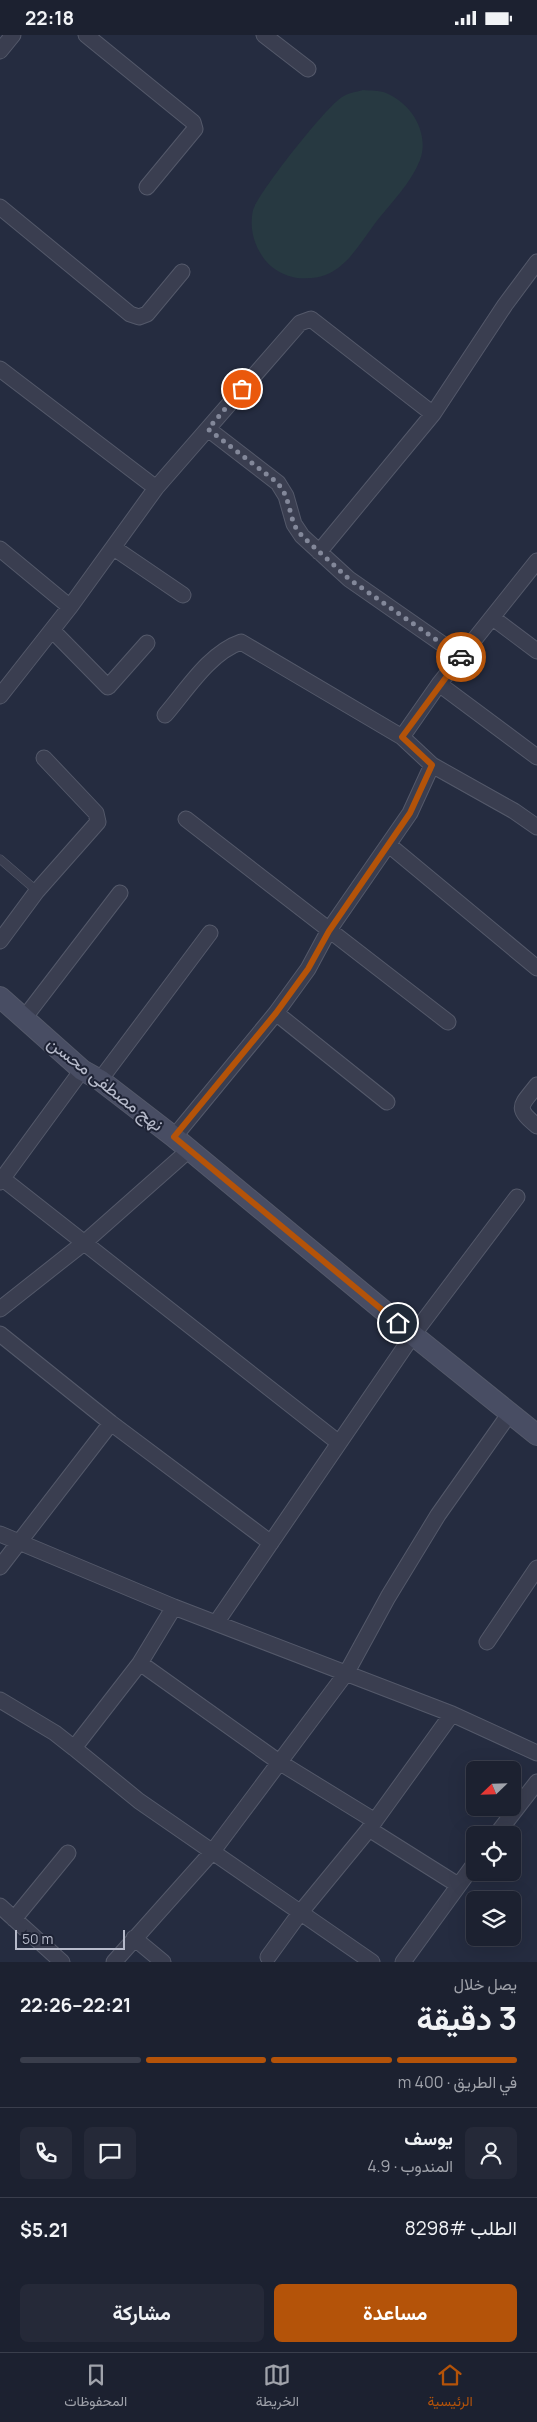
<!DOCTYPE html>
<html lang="ar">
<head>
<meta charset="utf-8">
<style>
	:root { --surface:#1c2130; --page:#252938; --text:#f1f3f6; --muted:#a0a3ab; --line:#3a3e4c; --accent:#b45309 }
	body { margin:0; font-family:Manrope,Vazirmatn,sans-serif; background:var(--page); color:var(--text); direction:rtl; height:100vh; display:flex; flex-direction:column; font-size:19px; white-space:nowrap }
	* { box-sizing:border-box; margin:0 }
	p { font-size:16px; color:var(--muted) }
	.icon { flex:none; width:28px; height:28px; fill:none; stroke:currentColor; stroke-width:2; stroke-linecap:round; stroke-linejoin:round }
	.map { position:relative; height:1927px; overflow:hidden; direction:ltr }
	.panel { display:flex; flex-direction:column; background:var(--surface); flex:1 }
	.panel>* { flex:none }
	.needle { width:32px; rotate:247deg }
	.tools { position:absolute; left:466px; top:1726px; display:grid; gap:10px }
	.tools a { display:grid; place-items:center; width:55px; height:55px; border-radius:8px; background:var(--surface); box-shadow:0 5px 20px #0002,0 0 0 1px var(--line); font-size:25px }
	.scale { position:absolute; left:15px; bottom:12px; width:110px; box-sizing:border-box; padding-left:5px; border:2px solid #b6baca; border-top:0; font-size:14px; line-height:18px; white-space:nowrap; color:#b6baca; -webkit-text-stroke:4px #1e2335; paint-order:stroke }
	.pin { position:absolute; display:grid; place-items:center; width:42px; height:42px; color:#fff; margin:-21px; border:2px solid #fff; border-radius:50%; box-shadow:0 1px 5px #0007 }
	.courier { position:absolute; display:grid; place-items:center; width:50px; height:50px; margin:-25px; border:4px solid #b45309; border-radius:50%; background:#fff; color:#222; box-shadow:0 1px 6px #0007 }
	.summary em { font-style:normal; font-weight:700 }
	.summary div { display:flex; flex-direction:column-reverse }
	.summary { display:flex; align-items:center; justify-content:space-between; height:85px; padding:0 20px }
	h1 { font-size:32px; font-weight:700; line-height:38px }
	.bar { display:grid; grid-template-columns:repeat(4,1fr); gap:8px 5px; align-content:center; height:60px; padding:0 20px }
	.bar i { height:6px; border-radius:4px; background:var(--line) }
	.bar .selected { background:var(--accent) }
	.bar p { grid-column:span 4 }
	.line { display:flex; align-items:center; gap:12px; padding:0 20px; border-top:1px solid var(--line) }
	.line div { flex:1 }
	.round { display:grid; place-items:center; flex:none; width:52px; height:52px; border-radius:8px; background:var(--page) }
	.action { display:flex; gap:10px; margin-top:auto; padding:10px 20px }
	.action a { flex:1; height:58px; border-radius:8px; background:var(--accent); color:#fff; font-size:20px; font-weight:700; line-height:58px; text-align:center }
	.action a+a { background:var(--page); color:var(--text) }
	.status { display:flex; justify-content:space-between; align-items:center; height:35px; padding:0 25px; background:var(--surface); direction:ltr }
	.status svg { height:14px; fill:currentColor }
	.dock { display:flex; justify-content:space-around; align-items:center; height:70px; border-top:1px solid var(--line); background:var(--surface); font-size:14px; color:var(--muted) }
	.dock a { display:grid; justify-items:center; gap:2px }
	.dock .selected { color:var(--accent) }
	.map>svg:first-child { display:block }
	.green { fill:#273941 }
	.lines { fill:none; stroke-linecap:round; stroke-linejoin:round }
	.service-casing { stroke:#54596a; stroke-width:9 }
	.minor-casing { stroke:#54596a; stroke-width:17 }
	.secondary-casing { stroke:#54596a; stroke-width:22 }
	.service { stroke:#3a3e50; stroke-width:8 }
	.minor { stroke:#3a3e50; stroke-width:15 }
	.secondary { stroke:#484d63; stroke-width:20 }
	.done { stroke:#83889a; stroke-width:5; stroke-dasharray:0 9 }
	.route { stroke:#b45309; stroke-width:6 }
	.labels { text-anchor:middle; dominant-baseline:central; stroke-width:4; stroke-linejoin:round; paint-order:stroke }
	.street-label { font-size:18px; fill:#b6baca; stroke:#1e2335 }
</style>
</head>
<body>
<div class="status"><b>22:18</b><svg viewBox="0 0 49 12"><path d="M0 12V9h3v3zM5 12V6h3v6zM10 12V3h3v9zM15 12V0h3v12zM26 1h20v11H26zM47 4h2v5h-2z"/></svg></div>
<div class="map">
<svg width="537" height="1927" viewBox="0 0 537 1927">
	<rect width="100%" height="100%" fill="#252c40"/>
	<path class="green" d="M363,55C370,56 379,55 386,58C411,68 430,98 420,125C411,148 391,168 376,187C363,204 350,228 330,238C320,243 309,244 297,243C285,241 273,235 265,225C254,211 249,193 253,175C259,157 325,73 342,62C348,58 356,57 363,55Z"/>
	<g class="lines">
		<g class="service-casing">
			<path id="service" d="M0,824L37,856"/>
		</g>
		<g class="minor-casing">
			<path id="minor" d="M86,0L193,87L195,94L147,152
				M264,0L308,34
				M0,16L13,0
				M0,172L130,279L139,282L147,279L182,237
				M0,334L156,453
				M208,394L278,448L286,461L294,489L302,501L349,544L461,622
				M114,513L183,560
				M0,514L70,572
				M319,517L433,379L505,270L537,227
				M493,583L537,616
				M52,595L108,652L147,608
				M439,649L537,722
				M0,661L70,572L156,453L300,288L311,284L433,379
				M165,680C186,656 209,618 241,607L402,702L432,730L514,776L537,792
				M402,702L439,649L537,526
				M186,784L448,987
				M389,810L537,933
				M0,906L37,856L98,787L96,778L44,723
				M276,978L387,1067
				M25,982L120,858
				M100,1045L210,898
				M537,1050C521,1071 514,1072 537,1091
				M174,1102L276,978L308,934L329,895L410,778L432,730
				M3,1144L339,1408
				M0,1147L82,1035
				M0,1274L85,1207L189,1115
				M0,1299L111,1388L271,1508
				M0,1499L174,1572L452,1679L537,1718
				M0,1532L111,1388
				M174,1572L140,1628L74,1713L139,1766L372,1927
				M216,1588L413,1300L517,1162
				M487,1607L537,1533
				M140,1628L279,1727L375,1786
				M0,1665L55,1698L74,1713
				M369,1794L458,1850
				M496,1800L537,1747
				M0,1871L62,1927
				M14,1884L68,1818
				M134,1903L163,1927
				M268,1922L300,1878L369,1794L452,1679
				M114,1927L213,1816L347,1637L388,1562L438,1480L510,1378
				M403,1927L475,1828"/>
		</g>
		<g class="secondary-casing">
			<path id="secondary" d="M0,962L82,1035L100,1045L174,1102L413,1300L537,1400"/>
		</g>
		<use href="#service" class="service"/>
		<use href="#minor" class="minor"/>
		<use href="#secondary" class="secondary"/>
	</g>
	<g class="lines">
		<path class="done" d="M242,354L208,394L278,448L286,461L294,490L302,501L349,544L461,622"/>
		<path class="route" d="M398,1288L174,1102L276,978L308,934L329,896L410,778L432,730L402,702L461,622"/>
	</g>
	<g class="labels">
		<g class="street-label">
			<text transform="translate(106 1048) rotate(38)">نهج مصطفى محسن</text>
		</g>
	</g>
</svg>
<div class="tools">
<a><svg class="needle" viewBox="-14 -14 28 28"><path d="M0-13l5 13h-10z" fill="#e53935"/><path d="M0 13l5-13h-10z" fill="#a0a3ab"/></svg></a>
<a><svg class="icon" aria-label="locate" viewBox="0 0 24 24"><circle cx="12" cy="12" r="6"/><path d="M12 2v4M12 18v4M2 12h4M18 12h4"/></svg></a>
<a><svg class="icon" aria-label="layers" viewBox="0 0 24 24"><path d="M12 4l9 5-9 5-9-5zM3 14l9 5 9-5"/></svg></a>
</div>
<div class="scale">50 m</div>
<div class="pin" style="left:242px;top:354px;background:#ea580c"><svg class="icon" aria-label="bag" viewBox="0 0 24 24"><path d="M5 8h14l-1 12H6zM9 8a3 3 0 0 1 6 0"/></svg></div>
<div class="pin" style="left:398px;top:1288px;background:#1f2937"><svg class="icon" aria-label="home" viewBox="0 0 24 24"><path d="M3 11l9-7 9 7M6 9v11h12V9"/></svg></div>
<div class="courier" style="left:461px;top:622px"><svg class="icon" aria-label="car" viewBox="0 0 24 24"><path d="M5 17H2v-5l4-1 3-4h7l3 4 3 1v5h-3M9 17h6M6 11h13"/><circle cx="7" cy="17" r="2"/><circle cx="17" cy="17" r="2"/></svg></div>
</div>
<section class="panel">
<div class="summary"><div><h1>3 دقيقة</h1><p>يصل خلال</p></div><em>22:21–22:26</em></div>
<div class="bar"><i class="selected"></i><i class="selected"></i><i class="selected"></i><i></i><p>في الطريق · 400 m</p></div>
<div class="line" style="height:90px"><a class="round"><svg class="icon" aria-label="person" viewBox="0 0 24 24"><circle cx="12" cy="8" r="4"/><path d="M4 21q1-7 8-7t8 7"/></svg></a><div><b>يوسف</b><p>المندوب · 4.9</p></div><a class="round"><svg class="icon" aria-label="chat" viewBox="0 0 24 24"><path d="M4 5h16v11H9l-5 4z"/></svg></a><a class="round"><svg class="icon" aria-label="phone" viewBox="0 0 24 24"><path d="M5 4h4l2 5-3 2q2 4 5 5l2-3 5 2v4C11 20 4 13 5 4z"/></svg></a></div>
<div class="line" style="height:65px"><div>الطلب #8298</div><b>$5.21</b></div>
<div class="action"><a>مساعدة</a><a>مشاركة</a></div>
</section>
<nav class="dock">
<a class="selected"><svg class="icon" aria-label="home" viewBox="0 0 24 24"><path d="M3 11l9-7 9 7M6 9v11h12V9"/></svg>الرئيسية</a>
<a><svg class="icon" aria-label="map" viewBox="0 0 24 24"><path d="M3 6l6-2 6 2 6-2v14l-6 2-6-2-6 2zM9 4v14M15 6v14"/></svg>الخريطة</a>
<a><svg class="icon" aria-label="saved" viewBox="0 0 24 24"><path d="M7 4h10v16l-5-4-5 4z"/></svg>المحفوظات</a>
</nav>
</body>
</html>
